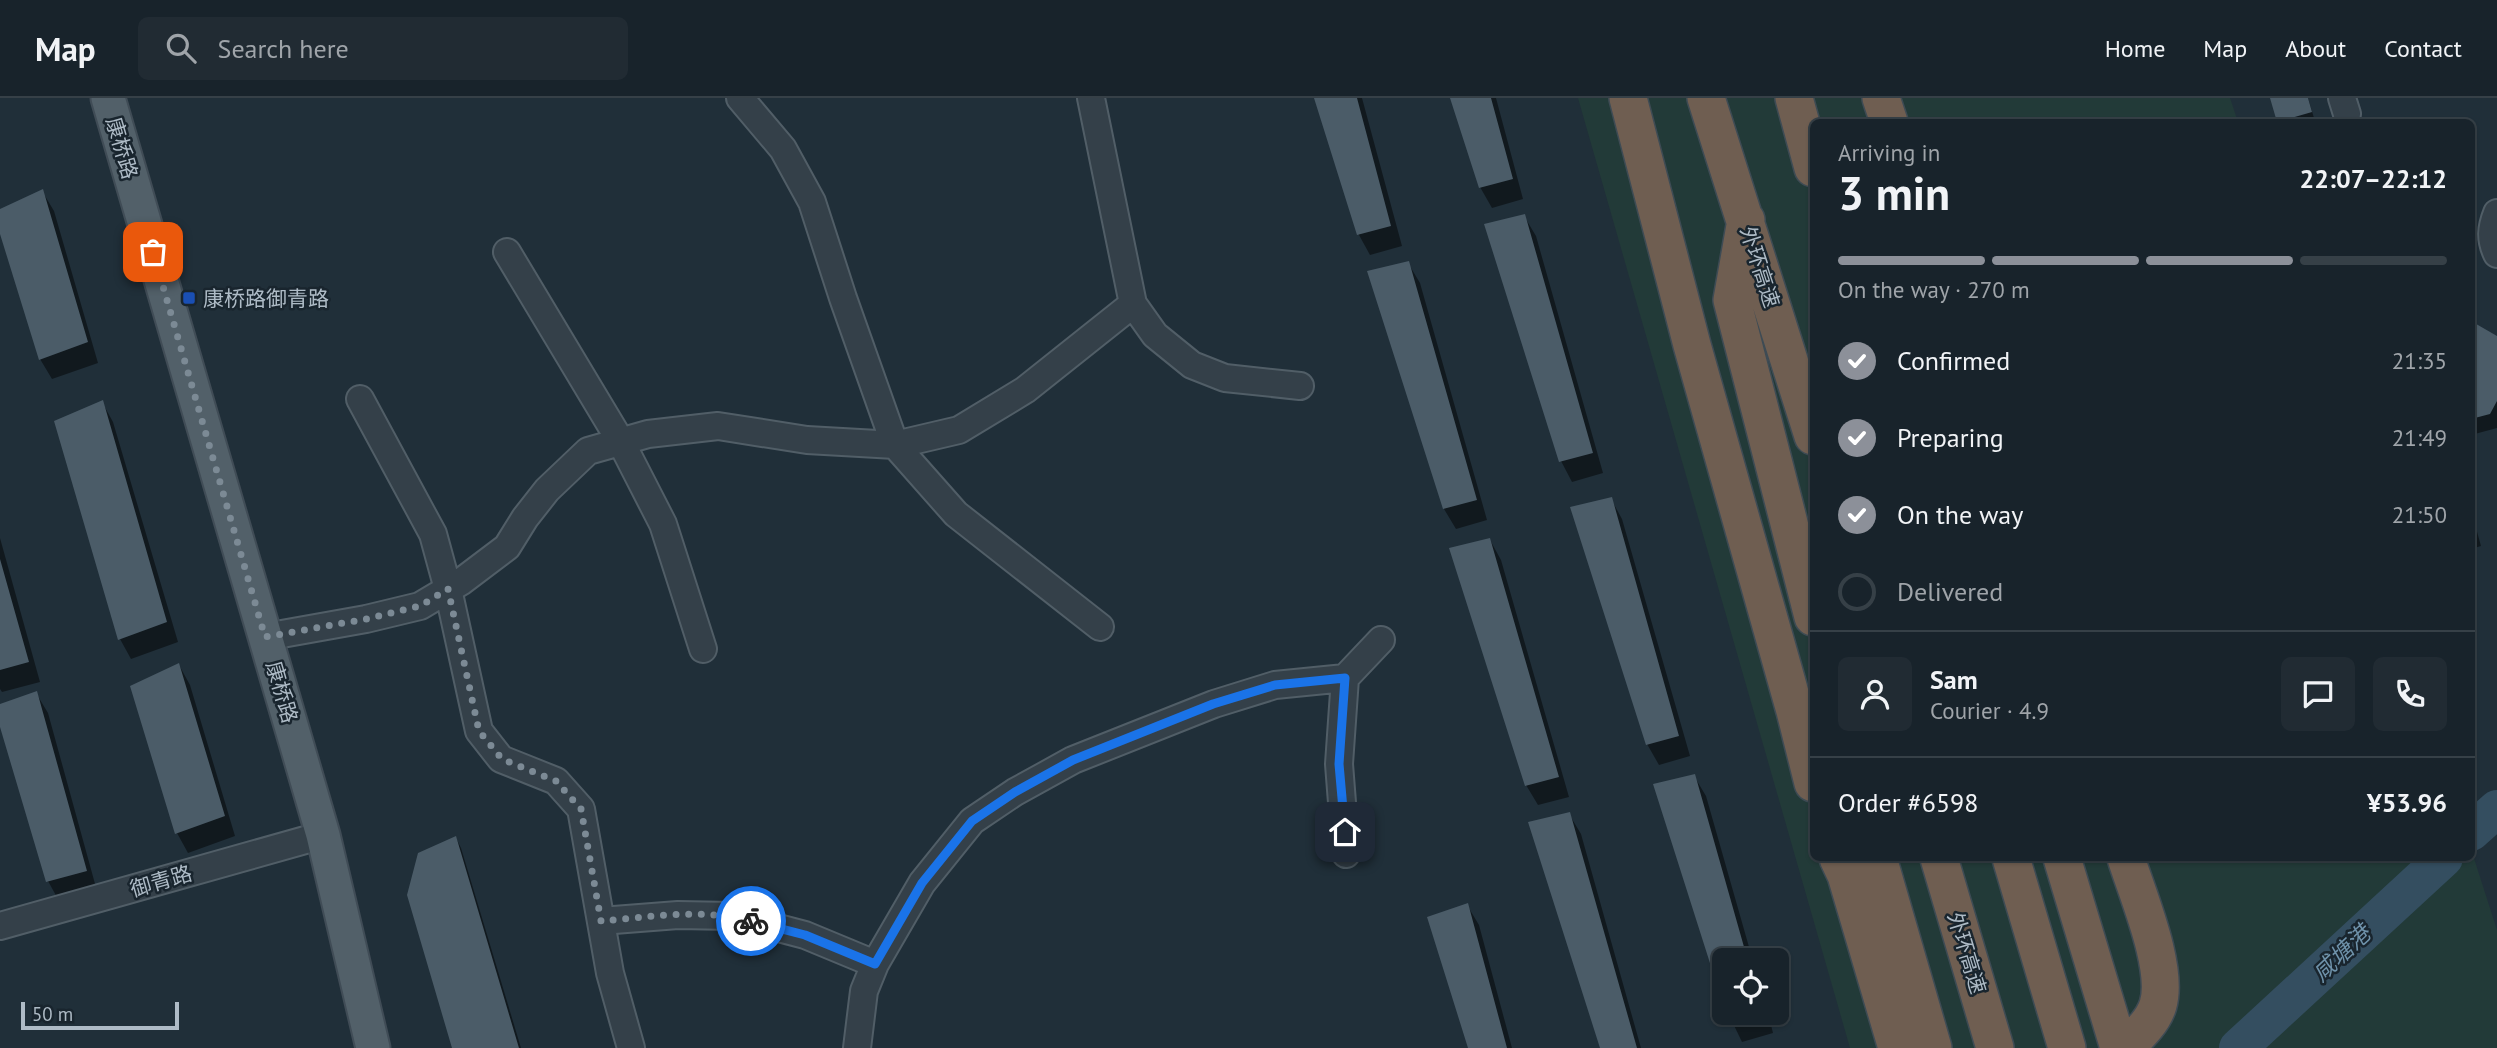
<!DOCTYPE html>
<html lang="en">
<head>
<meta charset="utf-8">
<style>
	:root { --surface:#18232b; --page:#212b33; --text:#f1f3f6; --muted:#9fa4a9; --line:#364047; --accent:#8c9099 }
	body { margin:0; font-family:"PT Sans","Noto Sans SC",sans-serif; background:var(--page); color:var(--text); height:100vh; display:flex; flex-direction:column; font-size:26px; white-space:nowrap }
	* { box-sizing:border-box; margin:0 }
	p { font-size:23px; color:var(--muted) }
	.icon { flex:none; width:38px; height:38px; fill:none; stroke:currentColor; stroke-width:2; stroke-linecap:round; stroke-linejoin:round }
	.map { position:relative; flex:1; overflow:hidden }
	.details { position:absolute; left:1810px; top:21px; width:665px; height:742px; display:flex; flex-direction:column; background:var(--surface); border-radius:10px; box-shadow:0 2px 5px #0004,0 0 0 2px var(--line) }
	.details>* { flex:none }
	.buttons { position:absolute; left:1712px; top:850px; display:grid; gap:14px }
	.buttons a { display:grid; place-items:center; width:77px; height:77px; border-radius:10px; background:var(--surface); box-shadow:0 2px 5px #0004,0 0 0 2px var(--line); font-size:35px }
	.scale { position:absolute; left:21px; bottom:18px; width:158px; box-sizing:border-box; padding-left:7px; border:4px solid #aebbc6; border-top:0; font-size:19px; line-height:24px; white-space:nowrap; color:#aebbc6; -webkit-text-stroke:5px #19252e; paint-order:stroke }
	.pin { position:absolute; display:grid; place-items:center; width:60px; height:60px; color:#fff; margin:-30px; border-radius:14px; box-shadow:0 4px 10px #0006 }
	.courier { position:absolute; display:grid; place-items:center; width:70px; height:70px; margin:-35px; border:5px solid #1a73e8; border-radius:50%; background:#fff; color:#222; box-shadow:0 2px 9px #0007 }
	.head em { font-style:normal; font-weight:600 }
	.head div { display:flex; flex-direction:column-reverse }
	.head { display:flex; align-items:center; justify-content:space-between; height:119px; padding:0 28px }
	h1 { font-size:46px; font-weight:600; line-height:52px }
	.bar { display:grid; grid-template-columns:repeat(4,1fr); gap:10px 7px; align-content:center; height:84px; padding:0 28px }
	.bar i { height:9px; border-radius:5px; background:var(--line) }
	.bar .on { background:var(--accent) }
	.bar p { grid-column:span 4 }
	.line { display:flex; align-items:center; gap:18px; padding:0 28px; border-top:2px solid var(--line) }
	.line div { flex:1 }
	.round { display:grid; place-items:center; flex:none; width:74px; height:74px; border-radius:10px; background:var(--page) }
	ol { padding:0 28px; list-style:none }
	li { display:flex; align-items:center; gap:21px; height:77px }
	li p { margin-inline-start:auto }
	li .icon { padding:7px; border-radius:50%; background:var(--accent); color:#fff; stroke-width:4 }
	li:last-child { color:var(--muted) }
	li i { width:38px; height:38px; border:4px solid var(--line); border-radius:50% }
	header { display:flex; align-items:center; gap:42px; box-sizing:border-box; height:98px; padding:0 35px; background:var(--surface); border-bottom:2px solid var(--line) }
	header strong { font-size:33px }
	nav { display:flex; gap:38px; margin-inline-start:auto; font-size:24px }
	.search { width:490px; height:63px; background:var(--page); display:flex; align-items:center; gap:18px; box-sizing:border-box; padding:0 24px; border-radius:10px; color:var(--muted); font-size:26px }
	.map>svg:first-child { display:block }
	.green { fill:#223a38 }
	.shadow { fill:#0007 }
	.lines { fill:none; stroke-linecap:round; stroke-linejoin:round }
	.river { stroke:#344e60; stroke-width:38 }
	.building { fill:#4b5c68 }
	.minor-casing { stroke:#515e67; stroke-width:30 }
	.major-casing { stroke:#404c56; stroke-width:37 }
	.highway-casing { stroke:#3e4b54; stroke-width:40 }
	.minor { stroke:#344049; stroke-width:26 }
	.major { stroke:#526069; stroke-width:33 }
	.highway { stroke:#6f5e51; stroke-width:37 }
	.done { stroke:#7c8a95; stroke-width:7; stroke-dasharray:0 12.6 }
	.route { stroke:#1a73e8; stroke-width:9 }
	.transit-dot { fill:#1a4fb4; stroke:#19252e; stroke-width:2.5 }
	.labels { text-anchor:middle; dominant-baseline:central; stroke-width:5; stroke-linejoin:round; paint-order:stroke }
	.street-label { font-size:21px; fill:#aebbc6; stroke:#19252e }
	.poi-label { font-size:21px; fill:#aebbc6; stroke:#19252e; text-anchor:start }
	.water-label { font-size:23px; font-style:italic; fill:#6f92aa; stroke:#19252e }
</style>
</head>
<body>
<header>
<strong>Map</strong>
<div class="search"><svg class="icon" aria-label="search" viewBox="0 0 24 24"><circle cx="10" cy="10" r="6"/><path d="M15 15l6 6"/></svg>Search here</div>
<nav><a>Home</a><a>Map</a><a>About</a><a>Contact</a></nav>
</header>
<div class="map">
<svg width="2497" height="950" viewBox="0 0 2497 950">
	<rect width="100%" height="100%" fill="#202f39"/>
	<path class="green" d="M1578,0H2230L2238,24H1813V760H2471V751L2497,832V950H1850Z"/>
	<path class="shadow" d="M1316,0H1362L1402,148L1370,157L1359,137Z
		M1452,0H1496L1523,101L1492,110L1480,89Z
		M2272,0H2308L2314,20L2300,24H2280Z
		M42,93L54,113L98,265L52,281L40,261L0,130V113Z
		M1524,118L1536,138L1603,375L1572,384L1561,363Z
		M1408,165L1420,185L1487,422L1456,431L1444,411Z
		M2471,225L2497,241V330L2471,337Z
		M102,304L113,324L178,544L131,561L120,541Z
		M1611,401L1622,421L1690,658L1659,667L1647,646Z
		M2471,412L2481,448L2471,451Z
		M0,440L40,584L2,594L0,591Z
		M1490,442L1501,462L1569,699L1538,707L1526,687Z
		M179,567L190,587L235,738L188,755L177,735Z
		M36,595L48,615L97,793L59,803L48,783L0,623V608Z
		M1694,678L1706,698L1753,863H1724V902L1656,687Z
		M1569,716L1581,736L1641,950H1602Z
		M456,740L461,750L521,950H454Z
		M1467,807L1479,827L1512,950H1470Z
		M1728,915H1768L1773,935L1742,944Z"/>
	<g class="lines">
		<path class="river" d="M2471,734L2497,711
			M2238,950L2444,760"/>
	</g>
	<path class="building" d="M1314,0H1357L1391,128L1357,137Z
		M1450,0H1491L1513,81L1479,90Z
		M2270,0H2308L2312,14L2277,24Z
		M43,91L88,244L39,262L0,136V111Z
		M1525,116L1593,355L1559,364L1484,126Z
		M1409,163L1477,402L1443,411L1367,173Z
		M2471,223L2497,238V303L2490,316L2471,321Z
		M103,302L167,524L118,542L54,323Z
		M1612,399L1679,638L1646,647L1570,409Z
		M1490,440L1559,679L1525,688L1449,450Z
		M0,461L29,564L0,572Z
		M179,565L225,718L175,736L130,588Z
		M37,593L87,773L46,784L0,629V606Z
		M1695,676L1748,863H1724L1723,906L1653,686Z
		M1570,714L1637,950H1600L1528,724Z
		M456,738L519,950H452L407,797L418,755Z
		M1468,805L1507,950H1468L1427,819Z
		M1726,915H1759V916L1729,924Z"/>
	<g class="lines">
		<g class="minor-casing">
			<path id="minor" d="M740,0L783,51L812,104L843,200L895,347L956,416L1100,529
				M1091,0L1133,206L1155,237L1192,267L1225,280L1300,288
				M2342,0L2347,16
				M2497,115C2491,130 2490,141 2497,156
				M507,154L621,344L663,426L703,551
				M360,301L433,436L448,491L479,633L501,661L556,683L581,711L610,875L631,950
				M265,539L366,521L420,508L462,483L507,449L525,420L547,392L588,353L648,336L718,328L807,342L895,347L959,332L1025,292L1133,206
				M1346,756L1339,666L1345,580L1381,542
				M601,823L678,817L733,818L805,837L875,866
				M0,828L323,737
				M857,950L864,893L875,866L922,785L972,723L1015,694L1073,662L1214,606L1275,587L1345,580"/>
		</g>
		<g class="major-casing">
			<path id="major" d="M108,0L323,737L373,950"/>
		</g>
		<g class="highway-casing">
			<path id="highway" d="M1628,0L1692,247L1795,613L1813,685
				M1706,0L1813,338
				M1794,0L1813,70
				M1881,0L1889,24
				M1746,122L1732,202L1813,519
				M1838,760L1846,777L1897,950
				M1878,760L1933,950
				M1939,760L1995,950
				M2011,760L2067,950
				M2062,760L2119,950
				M2125,950C2137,938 2153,924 2158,907C2169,870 2138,798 2126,760"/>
		</g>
		<use href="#minor" class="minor"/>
		<use href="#major" class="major"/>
		<use href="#highway" class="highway"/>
	</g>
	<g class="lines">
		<path class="done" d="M153,154L265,539L366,521L420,508L448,491L479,633L502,661L556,683L581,711L601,823C649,819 703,810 751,823"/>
		<path class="route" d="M751,823L805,837L875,866L922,785L972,723L1015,694L1073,662L1213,606L1275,587L1345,580L1339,666L1345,734"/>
	</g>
	<rect class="transit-dot" x="182" y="193" width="14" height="14" rx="3.5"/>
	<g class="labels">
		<g class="street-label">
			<text transform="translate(122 50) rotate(74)">康桥路</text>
			<text transform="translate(1760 169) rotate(72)">外环高速</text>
			<text transform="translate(282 594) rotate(74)">康桥路</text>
			<text transform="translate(161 783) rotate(-16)">御青路</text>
			<text transform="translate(1967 855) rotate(73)">外环高速</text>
		</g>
		<g class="poi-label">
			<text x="203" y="200">康桥路御青路</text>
		</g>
		<g class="water-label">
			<text transform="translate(2341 855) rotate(-43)">咸塘港</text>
		</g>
	</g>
</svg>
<div class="buttons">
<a><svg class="icon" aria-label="locate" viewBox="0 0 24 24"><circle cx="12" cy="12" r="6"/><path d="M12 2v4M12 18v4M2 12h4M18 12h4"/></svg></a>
</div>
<div class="scale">50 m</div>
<div class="pin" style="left:153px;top:154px;background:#ea580c"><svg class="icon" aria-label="bag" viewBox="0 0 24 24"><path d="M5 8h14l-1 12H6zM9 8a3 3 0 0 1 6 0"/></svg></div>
<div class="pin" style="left:1345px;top:734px;background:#1f2937"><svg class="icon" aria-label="home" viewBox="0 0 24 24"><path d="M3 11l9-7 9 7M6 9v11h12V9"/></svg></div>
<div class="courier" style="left:751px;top:823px"><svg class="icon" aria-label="bike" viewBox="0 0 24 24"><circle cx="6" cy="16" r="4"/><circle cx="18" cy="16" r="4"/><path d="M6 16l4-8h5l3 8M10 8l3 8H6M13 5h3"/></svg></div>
<section class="details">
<div class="head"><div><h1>3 min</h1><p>Arriving in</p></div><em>22:07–22:12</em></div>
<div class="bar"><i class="on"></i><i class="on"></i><i class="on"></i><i></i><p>On the way · 270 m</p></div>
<ol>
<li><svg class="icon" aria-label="check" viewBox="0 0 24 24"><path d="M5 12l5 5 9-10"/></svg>Confirmed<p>21:35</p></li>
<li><svg class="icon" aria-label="check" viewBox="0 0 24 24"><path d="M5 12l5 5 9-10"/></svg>Preparing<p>21:49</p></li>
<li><svg class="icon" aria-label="check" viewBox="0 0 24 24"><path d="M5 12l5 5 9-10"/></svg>On the way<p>21:50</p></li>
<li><i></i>Delivered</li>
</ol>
<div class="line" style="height:126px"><a class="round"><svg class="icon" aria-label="person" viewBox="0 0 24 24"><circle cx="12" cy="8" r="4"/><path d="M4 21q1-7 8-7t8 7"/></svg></a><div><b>Sam</b><p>Courier · 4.9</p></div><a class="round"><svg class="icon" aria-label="chat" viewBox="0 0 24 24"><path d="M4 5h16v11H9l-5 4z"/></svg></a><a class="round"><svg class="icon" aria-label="phone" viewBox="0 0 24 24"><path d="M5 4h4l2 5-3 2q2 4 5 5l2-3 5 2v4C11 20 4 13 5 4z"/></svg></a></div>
<div class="line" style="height:91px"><div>Order #6598</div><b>¥53.96</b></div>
</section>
</div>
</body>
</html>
